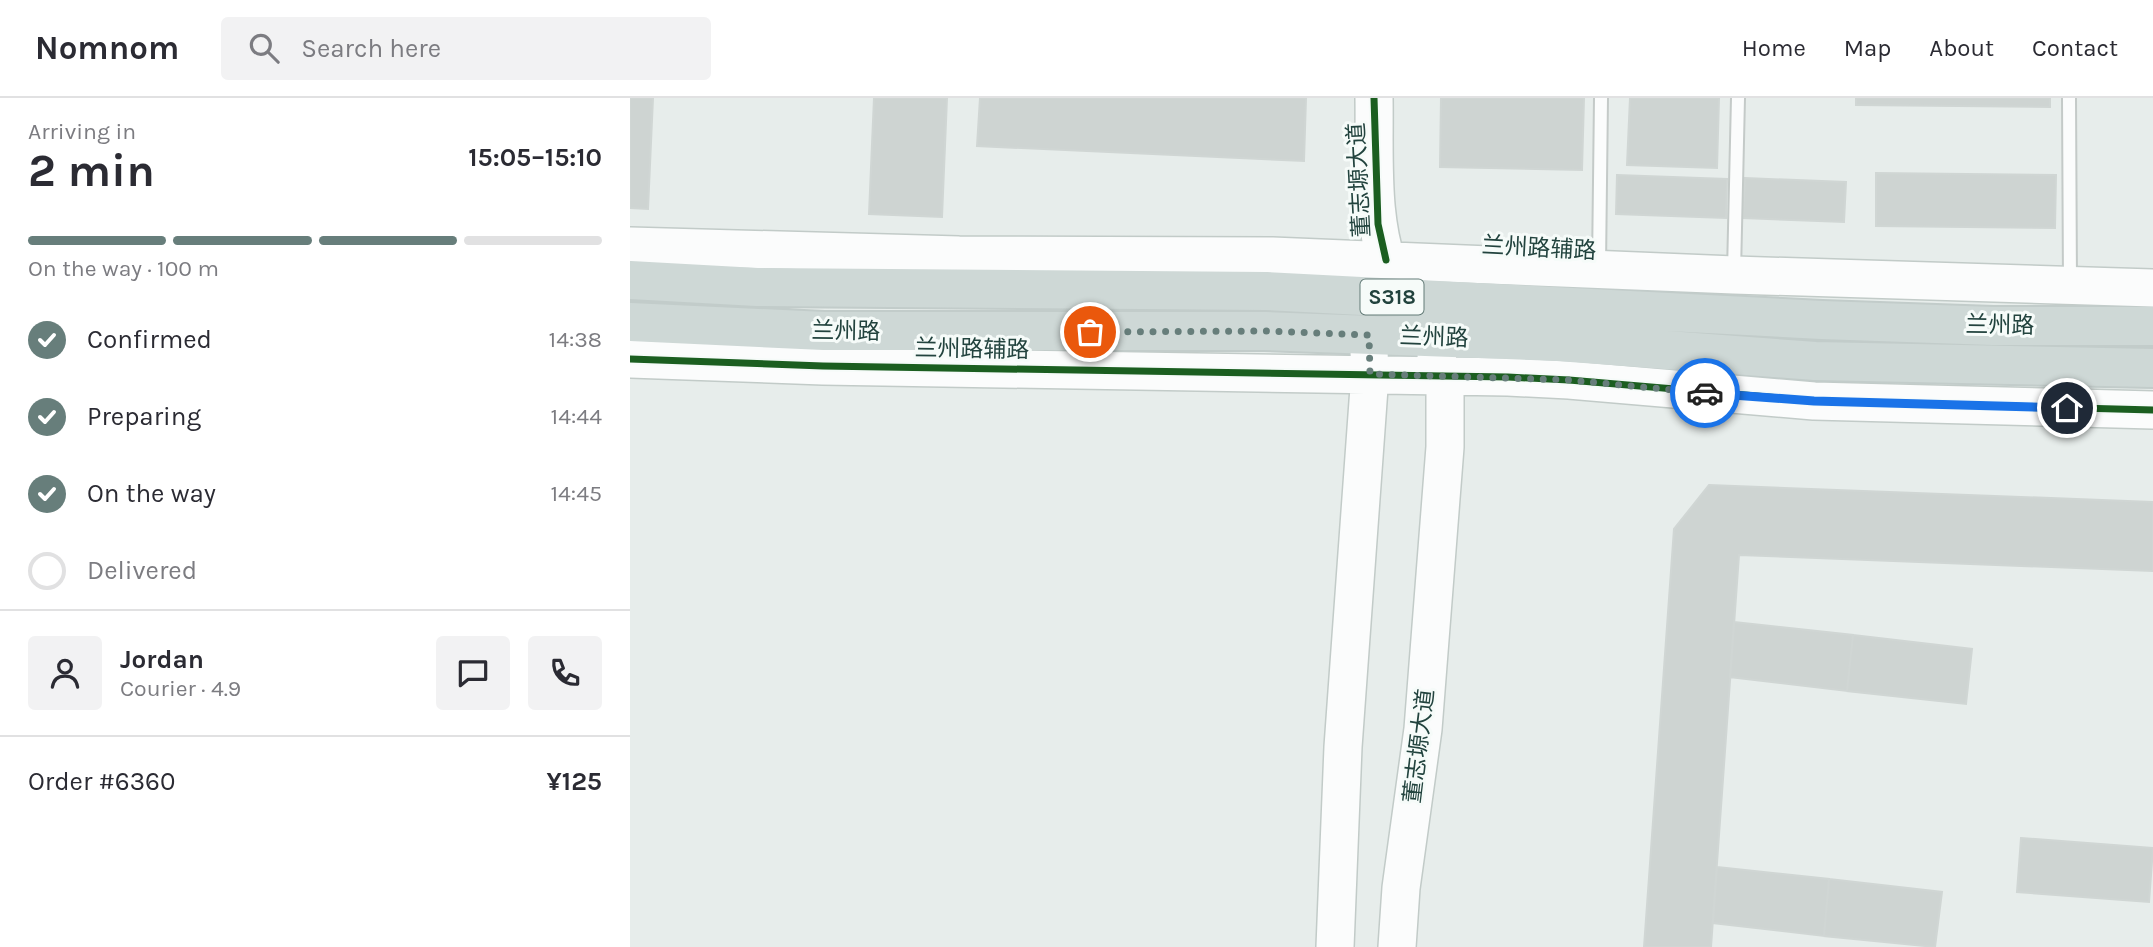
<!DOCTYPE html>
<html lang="en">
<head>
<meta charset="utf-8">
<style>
	:root { --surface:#fff; --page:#f2f2f3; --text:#2b2b33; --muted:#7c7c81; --line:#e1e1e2; --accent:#677e7b }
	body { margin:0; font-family:Karla,"Noto Sans SC",sans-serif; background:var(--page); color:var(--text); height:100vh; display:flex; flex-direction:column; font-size:26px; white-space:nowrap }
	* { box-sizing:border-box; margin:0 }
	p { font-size:23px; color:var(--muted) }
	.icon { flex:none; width:38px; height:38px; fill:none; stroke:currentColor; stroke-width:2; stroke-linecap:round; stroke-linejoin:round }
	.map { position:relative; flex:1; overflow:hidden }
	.sheet { display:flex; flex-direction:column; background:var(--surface); width:630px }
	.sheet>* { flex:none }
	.pin { position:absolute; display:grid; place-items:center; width:60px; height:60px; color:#fff; margin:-30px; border:4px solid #fff; border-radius:50%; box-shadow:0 2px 7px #0007 }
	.courier { position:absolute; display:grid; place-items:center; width:70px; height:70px; margin:-35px; border:5px solid #1a73e8; border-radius:50%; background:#fff; color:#222; box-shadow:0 2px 9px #0007 }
	.summary em { font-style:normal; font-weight:700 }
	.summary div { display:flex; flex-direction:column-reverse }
	.summary { display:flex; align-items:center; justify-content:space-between; height:119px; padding:0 28px }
	h1 { font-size:46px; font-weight:700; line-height:52px }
	.bar { display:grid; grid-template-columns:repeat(4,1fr); gap:10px 7px; align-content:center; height:84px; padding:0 28px }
	.bar i { height:9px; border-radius:5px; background:var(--line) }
	.bar .on { background:var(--accent) }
	.bar p { grid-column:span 4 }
	.line { display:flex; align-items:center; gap:18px; padding:0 28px; border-top:2px solid var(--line) }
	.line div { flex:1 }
	.round { display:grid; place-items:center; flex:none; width:74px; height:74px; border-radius:7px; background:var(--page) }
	ol { padding:0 28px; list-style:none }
	li { display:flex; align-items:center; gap:21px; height:77px }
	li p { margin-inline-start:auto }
	li .icon { padding:7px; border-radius:50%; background:var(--accent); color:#fff; stroke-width:4 }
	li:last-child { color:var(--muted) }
	li i { width:38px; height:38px; border:4px solid var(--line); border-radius:50% }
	header { display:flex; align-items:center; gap:42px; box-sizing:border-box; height:98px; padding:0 35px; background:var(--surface); border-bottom:2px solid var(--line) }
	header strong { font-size:33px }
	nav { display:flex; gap:38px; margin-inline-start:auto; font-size:24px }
	.search { width:490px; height:63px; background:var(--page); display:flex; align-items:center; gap:18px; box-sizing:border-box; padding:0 24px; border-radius:7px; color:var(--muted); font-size:26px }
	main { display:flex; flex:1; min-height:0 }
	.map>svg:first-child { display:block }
	.building { fill:#ced4d2; stroke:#d0d6d4; stroke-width:2 }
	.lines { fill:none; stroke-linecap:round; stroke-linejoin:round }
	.lane-casing { stroke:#c4cac8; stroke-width:16 }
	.secondary-casing { stroke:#c2cbc8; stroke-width:40 }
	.primary-casing { stroke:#c2ccca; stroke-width:42 }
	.lane { stroke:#fbfcfc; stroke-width:12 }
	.secondary { stroke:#fbfcfc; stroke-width:37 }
	.primary { stroke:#ced8d6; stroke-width:38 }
	.cycleway-casing { stroke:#f6fbf9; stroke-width:11 }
	.cycleway { stroke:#1b5e20; stroke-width:7 }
	.done { stroke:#677e7b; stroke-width:7; stroke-dasharray:0 12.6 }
	.route { stroke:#1a73e8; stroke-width:9 }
	.labels { text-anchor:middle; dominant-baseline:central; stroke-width:6; stroke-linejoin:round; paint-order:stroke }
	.shield { fill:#f6fbf9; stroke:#627a76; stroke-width:2 }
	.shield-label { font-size:21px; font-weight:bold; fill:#22433e }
	.street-label { font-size:23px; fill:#22433e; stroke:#f6fbf9 }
</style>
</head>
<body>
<header>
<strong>Nomnom</strong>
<div class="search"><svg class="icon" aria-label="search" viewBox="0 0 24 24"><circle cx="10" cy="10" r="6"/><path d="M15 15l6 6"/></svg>Search here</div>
<nav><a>Home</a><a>Map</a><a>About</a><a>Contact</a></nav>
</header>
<main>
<section class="sheet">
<div class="summary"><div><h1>2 min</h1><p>Arriving in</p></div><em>15:05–15:10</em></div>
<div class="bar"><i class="on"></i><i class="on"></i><i class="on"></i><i></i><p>On the way · 100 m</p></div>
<ol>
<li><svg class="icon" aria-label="check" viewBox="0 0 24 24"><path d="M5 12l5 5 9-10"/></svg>Confirmed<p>14:38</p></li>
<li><svg class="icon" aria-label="check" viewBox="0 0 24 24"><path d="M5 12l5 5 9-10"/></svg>Preparing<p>14:44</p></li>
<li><svg class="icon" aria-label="check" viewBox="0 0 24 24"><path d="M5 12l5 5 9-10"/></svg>On the way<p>14:45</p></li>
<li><i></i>Delivered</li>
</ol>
<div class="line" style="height:126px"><a class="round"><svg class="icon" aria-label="person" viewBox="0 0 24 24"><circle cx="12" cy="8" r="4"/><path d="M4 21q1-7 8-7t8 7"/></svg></a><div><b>Jordan</b><p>Courier · 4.9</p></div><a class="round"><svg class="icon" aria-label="chat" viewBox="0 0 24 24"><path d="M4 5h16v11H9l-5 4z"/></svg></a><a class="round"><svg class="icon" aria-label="phone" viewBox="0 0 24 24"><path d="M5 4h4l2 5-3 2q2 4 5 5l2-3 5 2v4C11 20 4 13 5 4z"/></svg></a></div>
<div class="line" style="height:91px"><div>Order #6360</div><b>¥125</b></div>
</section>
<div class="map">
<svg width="1523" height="849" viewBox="0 0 1523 849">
	<rect width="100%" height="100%" fill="#e7edeb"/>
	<path class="building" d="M0,0H23L18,111L0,110Z
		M244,0H317L312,119L239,116Z
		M350,0H676L674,63L347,48Z
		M811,0H954L952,72L810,69Z
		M1000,0H1089L1087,70L997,67Z
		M1226,0H1420V9L1226,7Z
		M1246,75L1426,77L1425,130L1246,128Z
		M987,77L1097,81L1096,120L986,116Z
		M1115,80L1216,84L1214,124L1113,120Z
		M1079,387L1523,404V473L1109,457L1081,849H1014L1044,431Z
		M1104,524L1223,537L1217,593L1100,579Z
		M1223,537L1342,551L1336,606L1217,593Z
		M1391,740L1523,750L1519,804L1387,794Z
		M1087,769L1199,781L1194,838L1083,825Z
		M1199,781L1312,794L1305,849L1194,838Z"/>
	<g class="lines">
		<g class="lane-casing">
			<path id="lane" d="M1439,0L1440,185
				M969,168L971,0
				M1104,174L1108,0"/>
		</g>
		<g class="secondary-casing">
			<path id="secondary" d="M744,0C745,58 739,129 764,182
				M0,148L329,157L642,158L1104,177L1523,190
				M0,261L193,268L878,279L939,282L1184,303L1523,312
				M705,849L713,649L740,276L739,253
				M767,849L771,790L793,631L815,349V288L806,257"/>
		</g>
		<g class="primary-casing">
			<path id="primary" d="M0,182L127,189L636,193L1192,222L1363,228H1523
				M0,224L194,233H635L928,244L1185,263L1523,270"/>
		</g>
		<use href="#lane" class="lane"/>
		<use href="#secondary" class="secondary"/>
		<use href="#primary" class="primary"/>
		<g class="cycleway-casing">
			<path id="cycleway" d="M744,0L748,126L756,162
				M0,261L193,268L878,279L939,282L1184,303L1523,312"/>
		</g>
		<use href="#cycleway" class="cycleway"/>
	</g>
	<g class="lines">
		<path class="done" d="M460,234L635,233L739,237L740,276L939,282L1075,295"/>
		<path class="route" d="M1075,295L1184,303L1437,310"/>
	</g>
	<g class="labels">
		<rect class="shield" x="730.5" y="181.5" width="63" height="35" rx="5"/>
		<g class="shield-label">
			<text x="762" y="199">S318</text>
		</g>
		<g class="street-label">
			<text transform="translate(729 82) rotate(-93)">董志塬大道</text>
			<text transform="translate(909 150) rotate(3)">兰州路辅路</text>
			<text transform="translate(1370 227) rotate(1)">兰州路</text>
			<text transform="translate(216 233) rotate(1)">兰州路</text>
			<text transform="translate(804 239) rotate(2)">兰州路</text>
			<text transform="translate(342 251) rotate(1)">兰州路辅路</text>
			<text transform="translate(789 648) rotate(-83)">董志塬大道</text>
		</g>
	</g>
</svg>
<div class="pin" style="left:460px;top:234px;background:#ea580c"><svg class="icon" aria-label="bag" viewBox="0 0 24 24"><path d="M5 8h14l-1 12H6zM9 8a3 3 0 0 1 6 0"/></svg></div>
<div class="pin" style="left:1437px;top:310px;background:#1f2937"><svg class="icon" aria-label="home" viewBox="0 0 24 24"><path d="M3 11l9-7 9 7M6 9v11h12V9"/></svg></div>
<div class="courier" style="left:1075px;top:295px"><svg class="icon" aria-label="car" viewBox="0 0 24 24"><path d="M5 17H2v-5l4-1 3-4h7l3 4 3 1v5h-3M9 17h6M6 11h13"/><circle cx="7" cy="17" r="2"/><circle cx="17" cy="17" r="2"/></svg></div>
</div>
</main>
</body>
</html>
